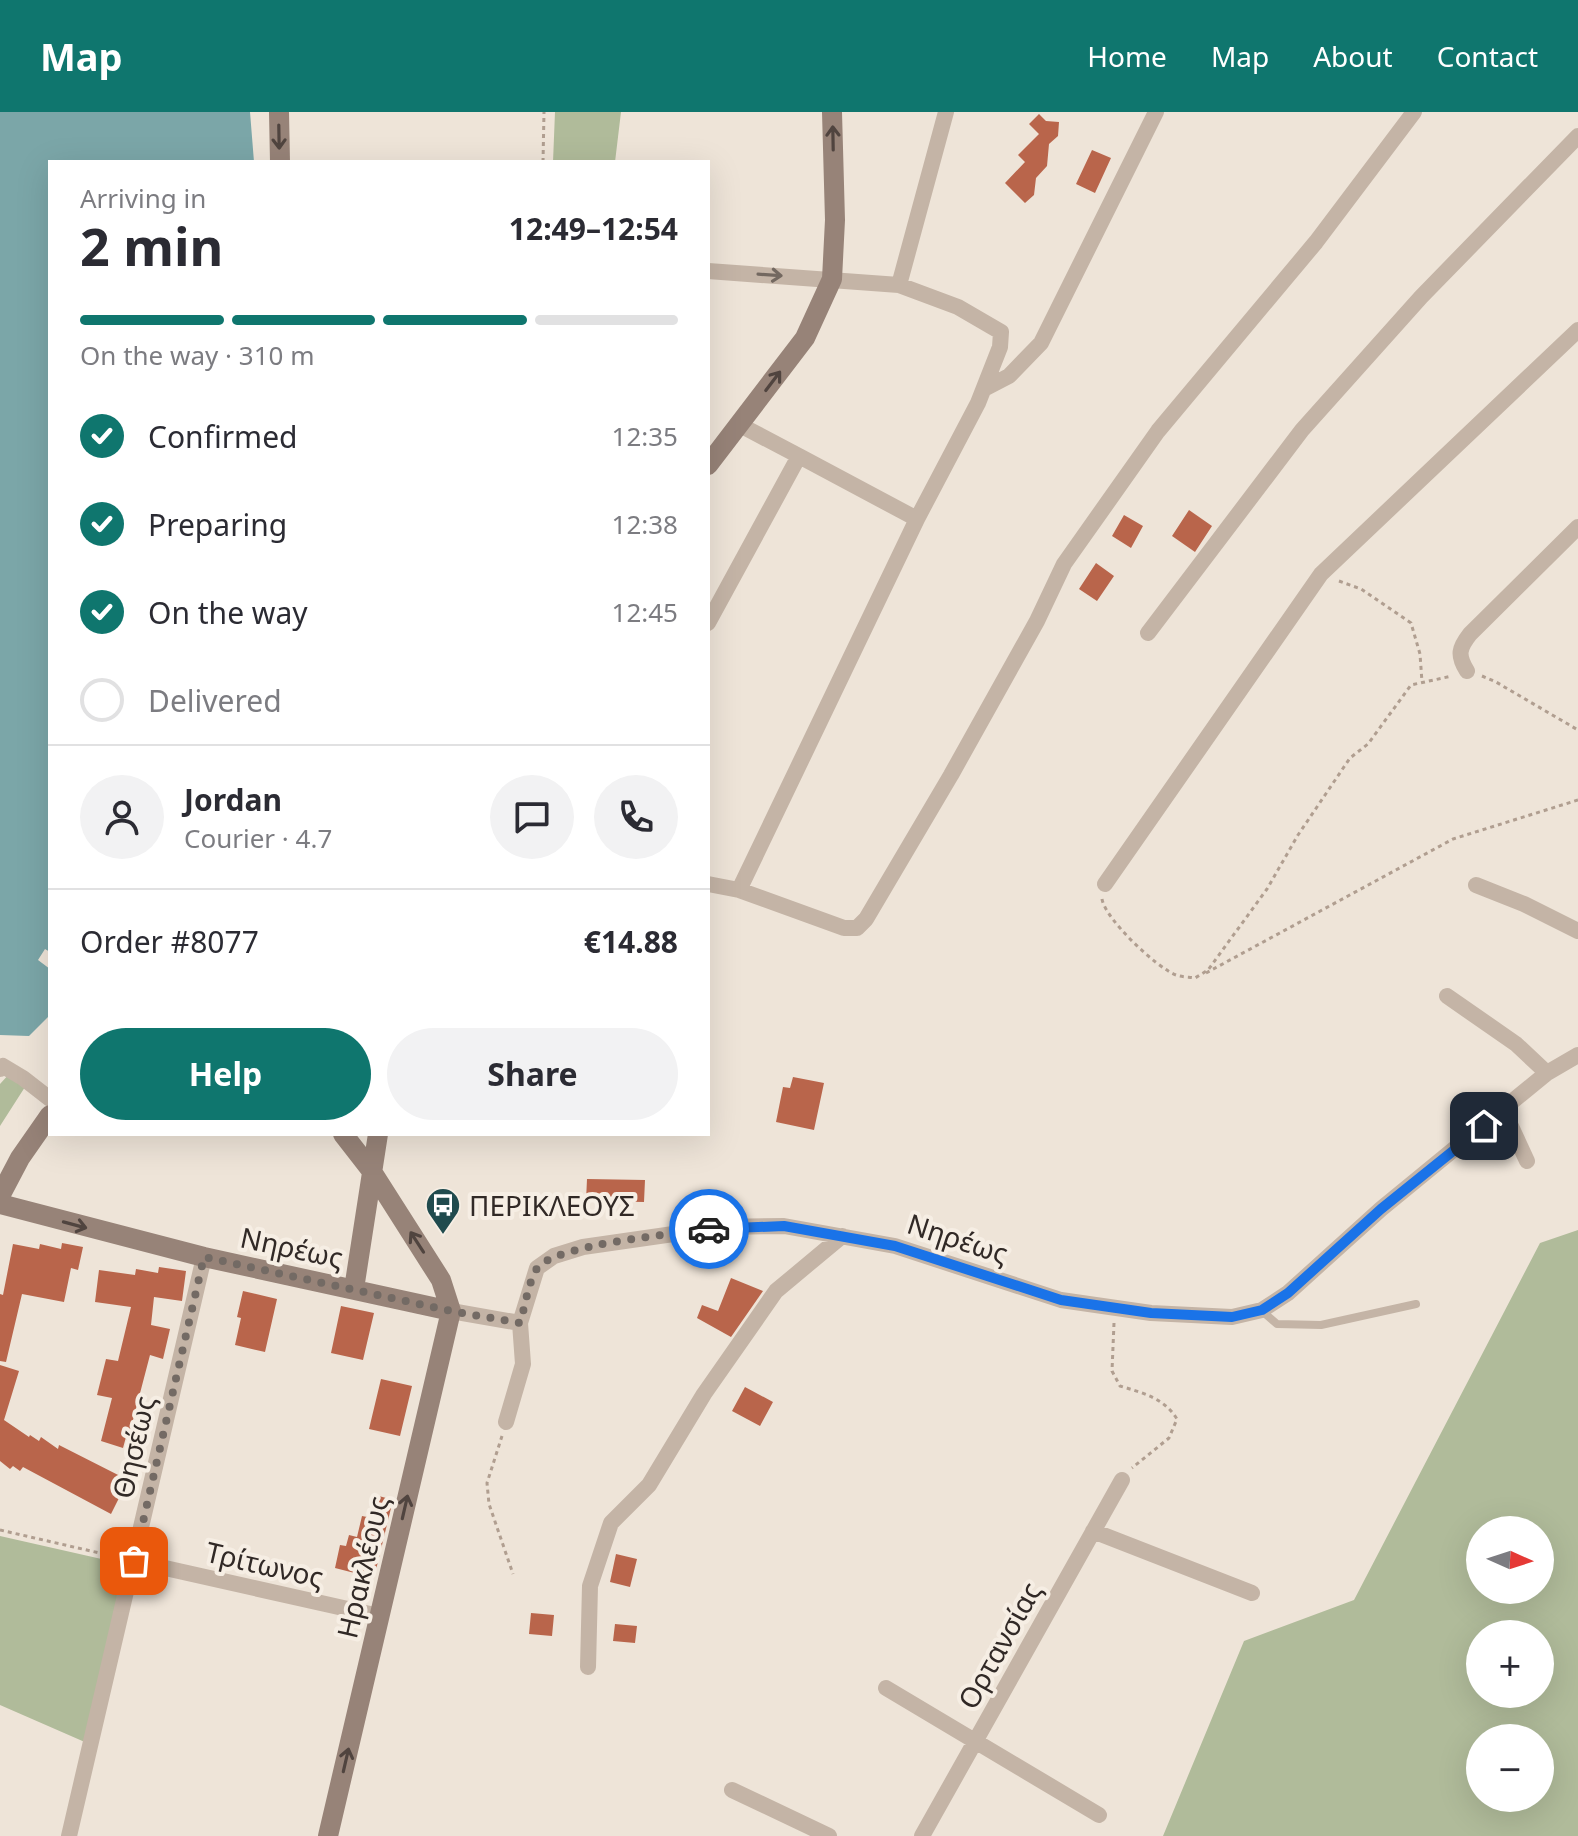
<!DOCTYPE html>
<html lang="en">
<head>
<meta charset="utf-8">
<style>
	:root { --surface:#fff; --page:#f2f2f3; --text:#2b2b33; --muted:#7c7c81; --line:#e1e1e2; --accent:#0f766e }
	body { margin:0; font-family:"Noto Sans",sans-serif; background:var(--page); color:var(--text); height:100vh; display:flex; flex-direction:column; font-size:30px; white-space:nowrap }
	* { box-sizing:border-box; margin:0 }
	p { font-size:26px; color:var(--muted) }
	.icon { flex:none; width:44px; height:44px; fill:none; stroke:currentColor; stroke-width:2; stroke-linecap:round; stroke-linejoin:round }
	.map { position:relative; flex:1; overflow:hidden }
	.details { position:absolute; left:48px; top:48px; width:662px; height:976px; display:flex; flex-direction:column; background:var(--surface); border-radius:0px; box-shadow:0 8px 32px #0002 }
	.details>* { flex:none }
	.needle { width:52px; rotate:93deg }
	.fabs { position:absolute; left:1466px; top:1404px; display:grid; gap:16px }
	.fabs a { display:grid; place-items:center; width:88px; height:88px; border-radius:50%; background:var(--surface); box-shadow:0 8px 32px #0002; font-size:40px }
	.pin { position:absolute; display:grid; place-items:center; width:68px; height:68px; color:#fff; margin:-34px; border-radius:16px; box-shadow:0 4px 12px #0006 }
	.courier { position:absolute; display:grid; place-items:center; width:80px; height:80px; margin:-40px; border:6px solid #1a73e8; border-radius:50%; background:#fff; color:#222; box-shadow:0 2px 10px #0007 }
	.head em { font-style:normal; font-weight:700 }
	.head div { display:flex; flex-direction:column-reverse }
	.head { display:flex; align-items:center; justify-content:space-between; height:136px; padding:0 32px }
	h1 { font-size:52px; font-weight:700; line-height:60px }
	.bar { display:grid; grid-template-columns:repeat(4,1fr); gap:12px 8px; align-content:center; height:96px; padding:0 32px }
	.bar i { height:10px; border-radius:6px; background:var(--line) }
	.bar .current { background:var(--accent) }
	.bar p { grid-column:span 4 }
	.line { display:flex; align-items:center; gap:20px; padding:0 32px; border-top:2px solid var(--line) }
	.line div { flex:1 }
	.round { display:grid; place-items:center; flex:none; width:84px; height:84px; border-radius:42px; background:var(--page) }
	ol { padding:0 32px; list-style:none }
	li { display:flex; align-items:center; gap:24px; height:88px }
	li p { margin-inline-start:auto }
	li .icon { padding:8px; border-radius:50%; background:var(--accent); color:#fff; stroke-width:4 }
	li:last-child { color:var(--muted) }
	li i { width:44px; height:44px; border:4px solid var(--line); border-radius:50% }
	.button { display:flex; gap:16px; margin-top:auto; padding:16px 32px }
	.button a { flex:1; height:92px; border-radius:48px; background:var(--accent); color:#fff; font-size:32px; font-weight:700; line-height:92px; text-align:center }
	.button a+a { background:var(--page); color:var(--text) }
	header { display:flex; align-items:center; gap:48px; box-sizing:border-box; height:112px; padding:0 40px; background:var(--accent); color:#fff }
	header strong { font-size:38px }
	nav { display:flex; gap:44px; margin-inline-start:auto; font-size:28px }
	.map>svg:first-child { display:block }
	.green { fill:#b0bb9a; fill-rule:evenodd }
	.water { fill:#7ba6a8 }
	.building { fill:#b9654b }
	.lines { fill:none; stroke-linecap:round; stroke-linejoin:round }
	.path { stroke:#b09e90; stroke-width:3; stroke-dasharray:4 4; stroke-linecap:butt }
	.lane { stroke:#c4b4a6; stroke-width:8 }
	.street { stroke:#c4b4a6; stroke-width:16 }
	.secondary { stroke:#978378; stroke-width:20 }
	.oneway { stroke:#50443f }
	.oneway2 { stroke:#736860 }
	.done { stroke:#736a64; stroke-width:8; stroke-dasharray:0 14.4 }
	.route { stroke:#1a73e8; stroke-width:10 }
	.labels { text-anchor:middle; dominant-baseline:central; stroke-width:8; stroke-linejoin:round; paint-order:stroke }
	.poi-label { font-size:28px; fill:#312926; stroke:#f6eee4; text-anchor:start }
	.street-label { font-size:28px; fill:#312926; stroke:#f6eee4 }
</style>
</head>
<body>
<header>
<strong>Map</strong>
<nav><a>Home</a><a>Map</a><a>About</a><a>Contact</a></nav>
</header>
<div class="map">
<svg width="1578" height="1724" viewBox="0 0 1578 1724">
	<rect width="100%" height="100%" fill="#eee4d8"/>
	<path class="green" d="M555,0H621L615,50H553Z
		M10,961L25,975L0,1014V972Z
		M1578,1118V1724H1163L1244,1529L1354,1488L1540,1131ZM1540,1418V1478H1480V1418ZM1480,1522H1540V1582H1480ZM1480,1626H1540V1686H1480Z
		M0,1424L128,1453L87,1631L0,1593Z"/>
	<path class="water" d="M0,0H250L254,50H50V840L45,837L38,848L50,857V903L29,924L0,923Z"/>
	<path class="building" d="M1039,2L1046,9L1059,10L1058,24L1049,32L1047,54L1036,66L1034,83L1025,91L1005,71L1025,50L1018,43L1039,22L1029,12Z
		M1092,38L1111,46L1095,81L1076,72Z
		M1189,398L1212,414L1195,440L1172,424Z
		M1124,403L1143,414L1131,436L1112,424Z
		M1096,451L1114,464L1097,489L1079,477Z
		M793,965L824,971L814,1018L776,1010L783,975L790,976Z
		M587,1067L645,1068L644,1090L586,1089Z
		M62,1131L83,1135L78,1158L71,1156L64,1190L22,1182L6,1250L0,1249V1182L3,1183L13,1132L39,1137L40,1132L61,1137Z
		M159,1155L186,1159L182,1189L154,1185L151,1213L170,1217L163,1247L150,1243L133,1308L137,1309L132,1326L126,1325L123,1336L101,1329L112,1286L97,1283L106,1247L118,1249L131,1195L95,1190L99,1158L135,1163L136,1157L158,1161Z
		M731,1166L763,1179L731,1225L697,1206L702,1193L718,1199Z
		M243,1179L277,1187L265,1240L235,1233L241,1206L237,1205Z
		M341,1194L374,1201L363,1248L331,1241Z
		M0,1253L19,1259L4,1308L29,1325L30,1323L39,1329L41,1325L58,1337L59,1333L128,1368L111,1402L23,1355L20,1359L13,1354L10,1357L0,1349Z
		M381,1267L412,1274L400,1324L369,1317Z
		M745,1275L773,1290L760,1314L732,1299Z
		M375,1383L390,1387L389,1392H392L374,1466L335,1456L340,1433L346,1434L349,1423L357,1425L362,1404L367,1405L368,1400H370Z
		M616,1442L637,1447L630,1475L610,1470Z
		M531,1501L554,1503L552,1524L529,1522Z
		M615,1512L637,1514L635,1531L613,1529Z"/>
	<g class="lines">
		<path class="path" d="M543,50L544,0
			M1339,469L1361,477L1411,511L1420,542L1422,570
			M1482,564L1496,570L1578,618
			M1102,787C1105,807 1157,856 1176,863C1182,865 1189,865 1195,866L1208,858L1267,777L1298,723L1350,646L1368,632L1411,573L1452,564
			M1206,861L1453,727L1578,688
			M1114,1211L1112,1259L1120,1274C1143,1281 1164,1286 1177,1307L1169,1326L1132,1356
			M502,1324L487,1371L489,1392L513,1462
			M0,1418L117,1445"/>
		<path class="lane" d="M1262,1199L1277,1212L1321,1213L1416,1192"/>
		<path class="street" d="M708,159L899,173L958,195L1001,220L1000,235L978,291L917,407L739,778
			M899,173L946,0
			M984,277L1009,264L1041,231L1156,0
			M799,344L917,407
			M708,511L799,344L740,313
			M1148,521L1302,318L1421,185L1578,24
			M1467,559C1457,543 1459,536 1470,522L1578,415
			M708,772L739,778L844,816H857L866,807L951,663L1037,509L1064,452L1158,319L1316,130L1414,0
			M1105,772L1321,462L1578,218
			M1476,773L1524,792L1578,819
			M1447,884L1516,932L1547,961
			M0,957L3,954L23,966L50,987
			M1503,997L1527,1049
			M451,1199L520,1211
			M506,1310L523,1252L520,1211L537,1156L554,1144L583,1135L722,1115L784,1114L895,1134L1061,1188L1151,1201L1232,1205L1262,1198L1288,1181L1381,1097L1547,961L1578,943
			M1093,1419L1252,1481
			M134,1449L379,1504
			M588,1555L590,1474L611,1411L649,1373L704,1282L776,1179L842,1124
			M886,1576L1099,1703
			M732,1678L829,1724
			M69,1724L204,1145
			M922,1724L1122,1368"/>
		<path class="secondary" d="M279,0L280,50
			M708,353L805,226L832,167L835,108L832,0
			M343,1022L371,1058L441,1168L451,1199
			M0,1084L20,1046L50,1003
			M0,1092L204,1145L451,1199
			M354,1177L378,1022
			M328,1724L451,1199"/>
	</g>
	<defs><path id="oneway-shaft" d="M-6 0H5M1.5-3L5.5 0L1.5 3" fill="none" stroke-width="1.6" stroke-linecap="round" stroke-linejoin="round" transform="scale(2)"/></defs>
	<g class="oneway">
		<use href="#oneway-shaft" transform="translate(279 25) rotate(89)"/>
		<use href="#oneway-shaft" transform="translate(833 26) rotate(-91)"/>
		<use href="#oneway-shaft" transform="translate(773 269) rotate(-53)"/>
		<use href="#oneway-shaft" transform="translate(75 1113) rotate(15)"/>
		<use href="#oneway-shaft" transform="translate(417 1130) rotate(-123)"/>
		<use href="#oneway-shaft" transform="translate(405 1395) rotate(-77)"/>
		<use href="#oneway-shaft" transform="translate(346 1648) rotate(-77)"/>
	</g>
	<use class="oneway2" href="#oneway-shaft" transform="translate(770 163) rotate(4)"/>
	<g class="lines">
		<path class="done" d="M134,1449L204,1145L451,1199L520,1211C525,1195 528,1172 536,1158C551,1132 677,1122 709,1117"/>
		<path class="route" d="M709,1117L784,1114L895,1134L1061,1188L1151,1201L1232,1205L1262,1198L1288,1181L1381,1097L1484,1014"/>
	</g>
	<defs>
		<g id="bus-pin" transform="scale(1.8)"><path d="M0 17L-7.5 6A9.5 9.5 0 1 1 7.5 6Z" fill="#204b4e" stroke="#f6eee4"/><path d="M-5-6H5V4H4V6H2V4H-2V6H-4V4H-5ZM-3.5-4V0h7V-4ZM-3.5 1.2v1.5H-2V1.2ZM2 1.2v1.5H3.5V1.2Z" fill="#fff"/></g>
	</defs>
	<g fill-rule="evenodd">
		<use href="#bus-pin" x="443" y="1093"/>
	</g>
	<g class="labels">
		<g class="poi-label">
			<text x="469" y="1093">ΠΕΡΙΚΛΕΟΥΣ</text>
		</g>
		<g class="street-label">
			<text transform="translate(958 1126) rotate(18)">Νηρέως</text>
			<text transform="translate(292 1135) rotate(12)">Νηρέως</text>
			<text transform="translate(133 1335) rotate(-77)">Θησέως</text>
			<text transform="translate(265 1452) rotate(13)">Τρίτωνος</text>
			<text transform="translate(362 1455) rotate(-77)">Ηρακλέους</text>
			<text transform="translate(999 1533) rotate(-61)">Ορτανσίας</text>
		</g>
	</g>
</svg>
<div class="fabs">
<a><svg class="needle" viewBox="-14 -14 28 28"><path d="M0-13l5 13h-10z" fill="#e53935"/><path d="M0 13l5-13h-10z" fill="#7c7c81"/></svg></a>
<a>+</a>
<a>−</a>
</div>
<div class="pin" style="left:134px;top:1449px;background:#ea580c"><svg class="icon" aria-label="bag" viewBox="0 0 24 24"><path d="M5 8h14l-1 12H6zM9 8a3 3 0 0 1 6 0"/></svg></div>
<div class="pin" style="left:1484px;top:1014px;background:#1f2937"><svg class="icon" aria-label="home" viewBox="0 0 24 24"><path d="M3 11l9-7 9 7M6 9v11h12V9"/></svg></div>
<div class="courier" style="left:709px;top:1117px"><svg class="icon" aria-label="car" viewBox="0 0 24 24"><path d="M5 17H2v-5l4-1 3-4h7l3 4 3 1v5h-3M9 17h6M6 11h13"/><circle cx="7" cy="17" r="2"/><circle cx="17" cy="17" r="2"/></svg></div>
<section class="details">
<div class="head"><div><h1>2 min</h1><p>Arriving in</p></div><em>12:49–12:54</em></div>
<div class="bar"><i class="current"></i><i class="current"></i><i class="current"></i><i></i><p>On the way · 310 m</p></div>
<ol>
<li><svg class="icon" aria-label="check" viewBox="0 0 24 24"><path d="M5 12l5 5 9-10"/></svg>Confirmed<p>12:35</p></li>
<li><svg class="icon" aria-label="check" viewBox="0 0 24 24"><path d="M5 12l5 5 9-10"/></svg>Preparing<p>12:38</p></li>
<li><svg class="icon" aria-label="check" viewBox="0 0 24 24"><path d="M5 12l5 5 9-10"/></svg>On the way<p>12:45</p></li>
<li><i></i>Delivered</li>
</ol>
<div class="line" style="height:144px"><a class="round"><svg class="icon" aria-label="person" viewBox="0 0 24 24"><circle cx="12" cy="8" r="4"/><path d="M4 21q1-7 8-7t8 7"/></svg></a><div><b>Jordan</b><p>Courier · 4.7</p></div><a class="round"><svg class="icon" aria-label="chat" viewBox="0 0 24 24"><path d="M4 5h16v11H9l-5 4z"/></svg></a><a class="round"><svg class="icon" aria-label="phone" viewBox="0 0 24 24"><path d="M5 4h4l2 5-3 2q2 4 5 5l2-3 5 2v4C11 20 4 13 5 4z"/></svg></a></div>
<div class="line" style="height:104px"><div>Order #8077</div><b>€14.88</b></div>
<div class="button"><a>Help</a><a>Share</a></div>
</section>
</div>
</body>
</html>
